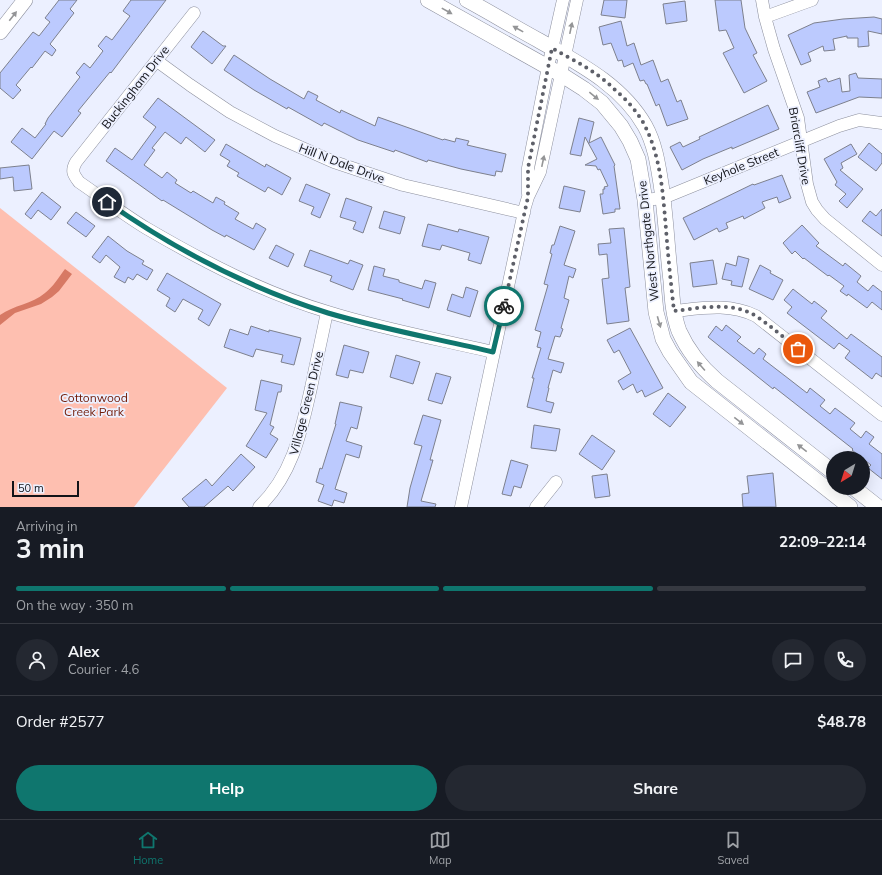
<!DOCTYPE html>
<html lang="en">
<head>
<meta charset="utf-8">
<style>
	:root { --surface:#171b24; --page:#242831; --text:#f1f3f6; --muted:#9ea1a6; --line:#363941; --accent:#0f766e }
	body { margin:0; font-family:Mulish,sans-serif; background:var(--page); color:var(--text); height:100vh; display:flex; flex-direction:column; font-size:15px; white-space:nowrap }
	* { box-sizing:border-box; margin:0 }
	p { font-size:13px; color:var(--muted) }
	.icon { flex:none; width:22px; height:22px; fill:none; stroke:currentColor; stroke-width:2; stroke-linecap:round; stroke-linejoin:round }
	.map { position:relative; height:507px; overflow:hidden }
	.sheet { display:flex; flex-direction:column; background:var(--surface); flex:1 }
	.sheet>* { flex:none }
	.needle { width:26px; rotate:218deg }
	.tools { position:absolute; left:826px; top:451px; display:grid; gap:8px }
	.tools a { display:grid; place-items:center; width:44px; height:44px; border-radius:50%; background:var(--surface); box-shadow:0 4px 16px #0002; font-size:20px }
	.scale { position:absolute; left:12px; bottom:10px; width:67px; box-sizing:border-box; padding-left:4px; border:2px solid #121318; border-top:0; font-size:11px; line-height:14px; white-space:nowrap; color:#121318; -webkit-text-stroke:3px #ecf0ff; paint-order:stroke }
	.pin { position:absolute; display:grid; place-items:center; width:34px; height:34px; color:#fff; margin:-17px; border:2px solid #fff; border-radius:50%; box-shadow:0 1px 4px #0007 }
	.courier { position:absolute; display:grid; place-items:center; width:40px; height:40px; margin:-20px; border:3px solid #0f766e; border-radius:50%; background:#fff; color:#222; box-shadow:0 1px 5px #0007 }
	.headline em { font-style:normal; font-weight:700 }
	.headline div { display:flex; flex-direction:column-reverse }
	.headline { display:flex; align-items:center; justify-content:space-between; height:68px; padding:0 16px }
	h1 { font-size:26px; font-weight:700; line-height:30px }
	.bar { display:grid; grid-template-columns:repeat(4,1fr); gap:6px 4px; align-content:center; height:48px; padding:0 16px }
	.bar i { height:5px; border-radius:3px; background:var(--line) }
	.bar .current { background:var(--accent) }
	.bar p { grid-column:span 4 }
	.line { display:flex; align-items:center; gap:10px; padding:0 16px; border-top:1px solid var(--line) }
	.line div { flex:1 }
	.round { display:grid; place-items:center; flex:none; width:42px; height:42px; border-radius:21px; background:var(--page) }
	.action { display:flex; gap:8px; margin-top:auto; padding:8px 16px }
	.action a { flex:1; height:46px; border-radius:24px; background:var(--accent); color:#fff; font-size:16px; font-weight:700; line-height:46px; text-align:center }
	.action a+a { background:var(--page); color:var(--text) }
	.menu { display:flex; justify-content:space-around; align-items:center; height:56px; border-top:1px solid var(--line); background:var(--surface); font-size:11px; color:var(--muted) }
	.menu a { display:grid; justify-items:center; gap:2px }
	.menu .current { color:var(--accent) }
	.map>svg:first-child { display:block }
	.green { fill:#febfb0 }
	.water { fill:#d77964 }
	.building { fill:#bccafe; stroke:#7d808d }
	.lines { fill:none; stroke-linecap:round; stroke-linejoin:round }
	.minor-casing { stroke:#8c8f9d; stroke-width:13 }
	.major-casing { stroke:#8c8f9d; stroke-width:16 }
	.minor { stroke:#fff; stroke-width:12 }
	.major { stroke:#fff; stroke-width:15 }
	.oneway { fill:#949597 }
	.done { stroke:#5e6069; stroke-width:4; stroke-dasharray:0 7.2 }
	.route { stroke:#0f766e; stroke-width:5 }
	.labels { text-anchor:middle; dominant-baseline:central; stroke-width:3.5; stroke-linejoin:round; paint-order:stroke }
	.street-label { font-size:12px; fill:#121318; stroke:#ecf0ff }
	.park-label { font-size:12px; fill:#731d0a; stroke:#ecf0ff }
</style>
</head>
<body>
<div class="map">
<svg width="882" height="507" viewBox="0 0 882 507">
	<rect width="100%" height="100%" fill="#ecf0ff"/>
	<path class="green" d="M0,208L227,388L134,507H0Z"/>
	<path class="water" d="M65,269L72,274L59,291L52,297L41,304L15,313L0,325V315C14,305 32,304 45,293C53,287 59,277 65,269Z"/>
	<path class="building" d="M59,0H77L70,9L74,13L50,44L56,50L52,56L45,51L32,68L31,67L16,85L21,90L13,99L0,88V73L33,32L39,36L50,22L45,18Z
		M131,0H166L111,73L110,72L78,111L81,113L62,137L54,131L32,159L11,142L22,128L35,138L46,124H45L48,118L80,77L76,73L84,63L90,68L103,51L98,46L106,36L112,40L130,16L123,11Z
		M604,0H627L625,18L601,15Z
		M715,0H741L745,28L757,53L753,55L767,81L744,93L723,53L734,48L726,30L719,31Z
		M685,1L687,21L666,24L663,4Z
		M874,17L882,19V34L868,31L869,46L858,47V38H847V36L833,39L835,50L824,51L823,46L808,53L811,61L801,65L788,35L814,23L843,19Z
		M621,21L627,46L634,43L641,65L653,60L661,82L668,79L677,102L681,100L688,119L667,126L659,104L656,106L647,84H646L644,80L640,81L633,63L624,67L622,60L618,61L611,43L603,45L599,27Z
		M203,31L223,46H226L212,64L191,47Z
		M234,55L270,79L304,99L308,91L318,96L316,100L340,113L341,110L375,126L378,117L443,140L444,139L455,142L456,138L469,141L467,145L506,154L502,172L496,171L495,176L461,169L428,160L427,162L395,150L394,152L358,140L324,123L322,126L288,107L287,109L254,90L224,70Z
		M856,73L858,78L882,79V98L859,97L816,113L807,92L820,87L818,81L826,78L828,82L840,78L842,92L850,91L849,75Z
		M158,98L215,140L205,152L186,137L181,144L165,132L152,148L155,150L144,165L162,178L167,172L177,180L175,183L191,193L193,191L213,203L216,197L225,202L224,204L239,213L235,219L253,229L256,223L266,229L254,250L226,235L225,237L212,230L163,200L162,201L106,161L115,148L132,160L156,127L143,117Z
		M768,105L779,129L732,149V147L703,159L682,170L670,147L680,142L683,147L700,139L699,137Z
		M579,118L594,122L589,143L601,137L615,165L614,166L620,209H615V212L603,214L600,194H603V189H605L604,187L608,186L600,169L598,170L596,166L585,165L597,159L585,137L581,156L570,154Z
		M869,143L882,154V163L876,171L858,157Z
		M226,144L265,167L266,164L291,178L282,195L268,187L265,192L237,176L239,173L227,166L230,161L220,155Z
		M851,144L857,154L841,163L843,168L840,170L863,189L847,208L839,201L846,194L835,185L837,182L824,159Z
		M29,165L32,189L14,191L13,177L0,179V168Z
		M782,175L791,198L779,203L777,197L762,202L765,208L744,219L743,216L726,223L728,228L719,232L717,228L694,240L683,218L753,184L754,185Z
		M306,184L330,194L320,218L311,214L314,207L299,201Z
		M564,186L585,191L580,212L559,208Z
		M42,192L61,207L51,220L38,210L31,219L25,214Z
		M346,198L372,207L363,233L353,229L356,222L340,217Z
		M882,209V236L862,221L870,211L876,216Z
		M384,211L405,217L400,234L379,228Z
		M76,212L95,226L86,237L67,223Z
		M428,224L458,232L459,229L489,237L481,264L468,260L470,253L442,245L440,250L422,246Z
		M802,225L819,243L816,246L843,266L845,263L861,276L857,282L868,291L873,285L882,292V310L872,302L867,308L848,294L847,296L840,291L844,286L829,275L828,276L804,258L803,259L795,251L792,254L783,243Z
		M560,226L575,231L564,265L576,269L573,278L569,276L564,298L569,300L561,328L563,329L560,337L555,336L548,359L564,363L561,373L553,370L548,388H549L546,401L554,403L551,413L527,407L534,378H532L541,348L537,347L541,332L535,330L548,285L544,284L552,254L550,253L552,245H554Z
		M624,228L630,287L625,288L629,321L607,324L602,279L609,278L607,254L599,255L598,244L611,243L609,229Z
		M108,236L127,251L144,261L142,264L153,270L147,280L137,274L133,280L128,277L125,283L114,277L120,267L106,255L100,263L92,257Z
		M276,245L294,254L288,267L269,258Z
		M310,250L348,264L350,260L363,265L353,290L330,281L332,276L304,266Z
		M738,256L749,259L742,287L731,285L732,281L722,279L726,263L736,266Z
		M713,260L717,284L693,287L690,263Z
		M760,265L771,271L770,273L783,280L773,300L749,289Z
		M374,266L385,269L383,276L399,280V282L422,289L425,280L436,283L429,308L402,300L403,299L368,290Z
		M167,273L221,304L209,326L198,319L203,310L183,299L175,312L166,306L170,298L157,290Z
		M466,287L478,291L470,317L447,310L452,294L463,298Z
		M793,289L812,304L814,301L827,311L821,318L847,339L851,334L882,357V377L876,373L872,379L845,358L850,351L839,343L834,349L787,313L792,307L784,300Z
		M726,325L741,337L737,341L754,354L759,348L766,354L763,359L789,379L807,393L810,388L825,400L820,406L830,414L835,408L855,423L850,429L861,438L866,431L874,437L869,444L882,454V479L868,468L871,465L852,450L853,449L774,387L773,389L708,337L716,326L722,331Z
		M251,326L269,332V330L301,338L294,365L281,362L283,355L256,349L253,357L224,347L230,329L248,335Z
		M630,328L663,388L645,397L642,390L637,393L633,384L623,390L618,381L631,373L619,350L614,353L607,340Z
		M344,345L369,352L363,373L350,370L348,378L336,375Z
		M396,355L420,362L413,384L390,377Z
		M436,373L451,377L442,404L428,400Z
		M261,380L282,385L281,392H278L270,425L274,427L270,434L278,439L266,458L246,446L267,413L255,410Z
		M668,393L686,407L670,427L653,414Z
		M340,402L362,407L357,429L351,427L346,441L362,446L359,458L346,454L335,489L347,493L344,503L334,500L332,506L318,501L324,485L316,482L320,468L322,469L336,424H335Z
		M423,415L441,420L430,460H433L421,501L436,504L435,507H407L410,488L422,446L414,444Z
		M534,425L560,429L556,451L531,448Z
		M592,435L615,451L602,470L579,454Z
		M241,454L255,467L233,491L228,486L204,507H189L182,499L206,479L212,486Z
		M511,460L528,465L521,488L514,486L511,496L502,494Z
		M773,473L776,507H743L742,494L749,493L747,476Z
		M607,474L610,496L595,498L592,476Z"/>
	<g class="lines">
		<g class="minor-casing">
			<path id="minor" d="M762,0L765,17L774,49L798,118L807,184L812,202L817,210L825,219L882,265
				M194,13L76,162C71,171 73,174 79,182C101,197 123,214 146,228C204,262 264,293 328,312C382,329 438,339 493,352
				M765,17L812,0
				M157,61L190,85L230,112L275,136L334,162L403,185L524,213
				M528,194V168L548,67L563,0
				M645,200L663,198L673,194L839,126L859,120L882,123
				M674,311C703,308 729,303 756,316L882,415
				M259,507C293,474 301,432 311,388C316,363 322,337 327,312
				M461,507L525,207L528,197L540,172L577,0
				M536,507L556,482"/>
		</g>
		<g class="major-casing">
			<path id="major" d="M428,0L562,75L584,89L602,103L621,126L630,141L638,159L645,200L656,312L663,339L670,352L691,382L850,507
				M467,0C491,13 514,27 538,40C578,63 622,85 645,126C655,144 658,165 661,184C666,216 667,249 671,281C672,297 673,315 679,331C688,351 701,367 717,381L833,472
				M0,32L25,0
				M854,488L878,507"/>
		</g>
		<use href="#minor" class="minor"/>
		<use href="#major" class="major"/>
	</g>
	<defs><path id="oneway-solid" d="M-6-.8H1V-3.2L6.5 0L1 3.2V.8H-6Z"/></defs>
	<g class="oneway">
		<use href="#oneway-solid" transform="translate(447 11) rotate(29)"/>
		<use href="#oneway-solid" transform="translate(13 16) rotate(-52)"/>
		<use href="#oneway-solid" transform="translate(571 28) rotate(-78)"/>
		<use href="#oneway-solid" transform="translate(518 29) rotate(-151)"/>
		<use href="#oneway-solid" transform="translate(594 96) rotate(39)"/>
		<use href="#oneway-solid" transform="translate(543 161) rotate(-78)"/>
		<use href="#oneway-solid" transform="translate(659 322) rotate(74)"/>
		<use href="#oneway-solid" transform="translate(701 366) rotate(-131)"/>
		<use href="#oneway-solid" transform="translate(739 421) rotate(38)"/>
		<use href="#oneway-solid" transform="translate(802 448) rotate(-142)"/>
	</g>
	<g class="lines">
		<path class="done" d="M504,306L528,197V168L552,48C573,60 596,71 613,88C625,98 639,113 646,128C661,159 663,195 666,229C668,256 671,284 674,311C700,308 732,301 756,316C771,326 784,338 798,349"/>
		<path class="route" d="M107,202C174,249 249,288 328,313C382,329 438,339 493,352L504,306"/>
	</g>
	<g class="labels">
		<g class="street-label">
			<text transform="translate(135 87) rotate(-52)">Buckingham Drive</text>
			<text transform="translate(800 146) rotate(80)">Briarcliff Drive</text>
			<text transform="translate(342 163) rotate(21)">Hill N Dale Drive</text>
			<text transform="translate(741 166) rotate(-22)">Keyhole Street</text>
			<text transform="translate(648 241) rotate(-96)">West Northgate Drive</text>
			<text transform="translate(306 403) rotate(-76)">Village Green Drive</text>
		</g>
		<g class="park-label">
			<text x="94" y="397">Cottonwood<tspan x="94" dy="14">Creek Park</tspan></text>
		</g>
	</g>
</svg>
<div class="tools">
<a><svg class="needle" viewBox="-14 -14 28 28"><path d="M0-13l5 13h-10z" fill="#e53935"/><path d="M0 13l5-13h-10z" fill="#9ea1a6"/></svg></a>
</div>
<div class="scale">50 m</div>
<div class="pin" style="left:798px;top:349px;background:#ea580c"><svg class="icon" aria-label="bag" viewBox="0 0 24 24"><path d="M5 8h14l-1 12H6zM9 8a3 3 0 0 1 6 0"/></svg></div>
<div class="pin" style="left:107px;top:202px;background:#1f2937"><svg class="icon" aria-label="home" viewBox="0 0 24 24"><path d="M3 11l9-7 9 7M6 9v11h12V9"/></svg></div>
<div class="courier" style="left:504px;top:306px"><svg class="icon" aria-label="bike" viewBox="0 0 24 24"><circle cx="6" cy="16" r="4"/><circle cx="18" cy="16" r="4"/><path d="M6 16l4-8h5l3 8M10 8l3 8H6M13 5h3"/></svg></div>
</div>
<section class="sheet">
<div class="headline"><div><h1>3 min</h1><p>Arriving in</p></div><em>22:09–22:14</em></div>
<div class="bar"><i class="current"></i><i class="current"></i><i class="current"></i><i></i><p>On the way · 350 m</p></div>
<div class="line" style="height:72px"><a class="round"><svg class="icon" aria-label="person" viewBox="0 0 24 24"><circle cx="12" cy="8" r="4"/><path d="M4 21q1-7 8-7t8 7"/></svg></a><div><b>Alex</b><p>Courier · 4.6</p></div><a class="round"><svg class="icon" aria-label="chat" viewBox="0 0 24 24"><path d="M4 5h16v11H9l-5 4z"/></svg></a><a class="round"><svg class="icon" aria-label="phone" viewBox="0 0 24 24"><path d="M5 4h4l2 5-3 2q2 4 5 5l2-3 5 2v4C11 20 4 13 5 4z"/></svg></a></div>
<div class="line" style="height:52px"><div>Order #2577</div><b>$48.78</b></div>
<div class="action"><a>Help</a><a>Share</a></div>
</section>
<nav class="menu">
<a class="current"><svg class="icon" aria-label="home" viewBox="0 0 24 24"><path d="M3 11l9-7 9 7M6 9v11h12V9"/></svg>Home</a>
<a><svg class="icon" aria-label="map" viewBox="0 0 24 24"><path d="M3 6l6-2 6 2 6-2v14l-6 2-6-2-6 2zM9 4v14M15 6v14"/></svg>Map</a>
<a><svg class="icon" aria-label="saved" viewBox="0 0 24 24"><path d="M7 4h10v16l-5-4-5 4z"/></svg>Saved</a>
</nav>
</body>
</html>
